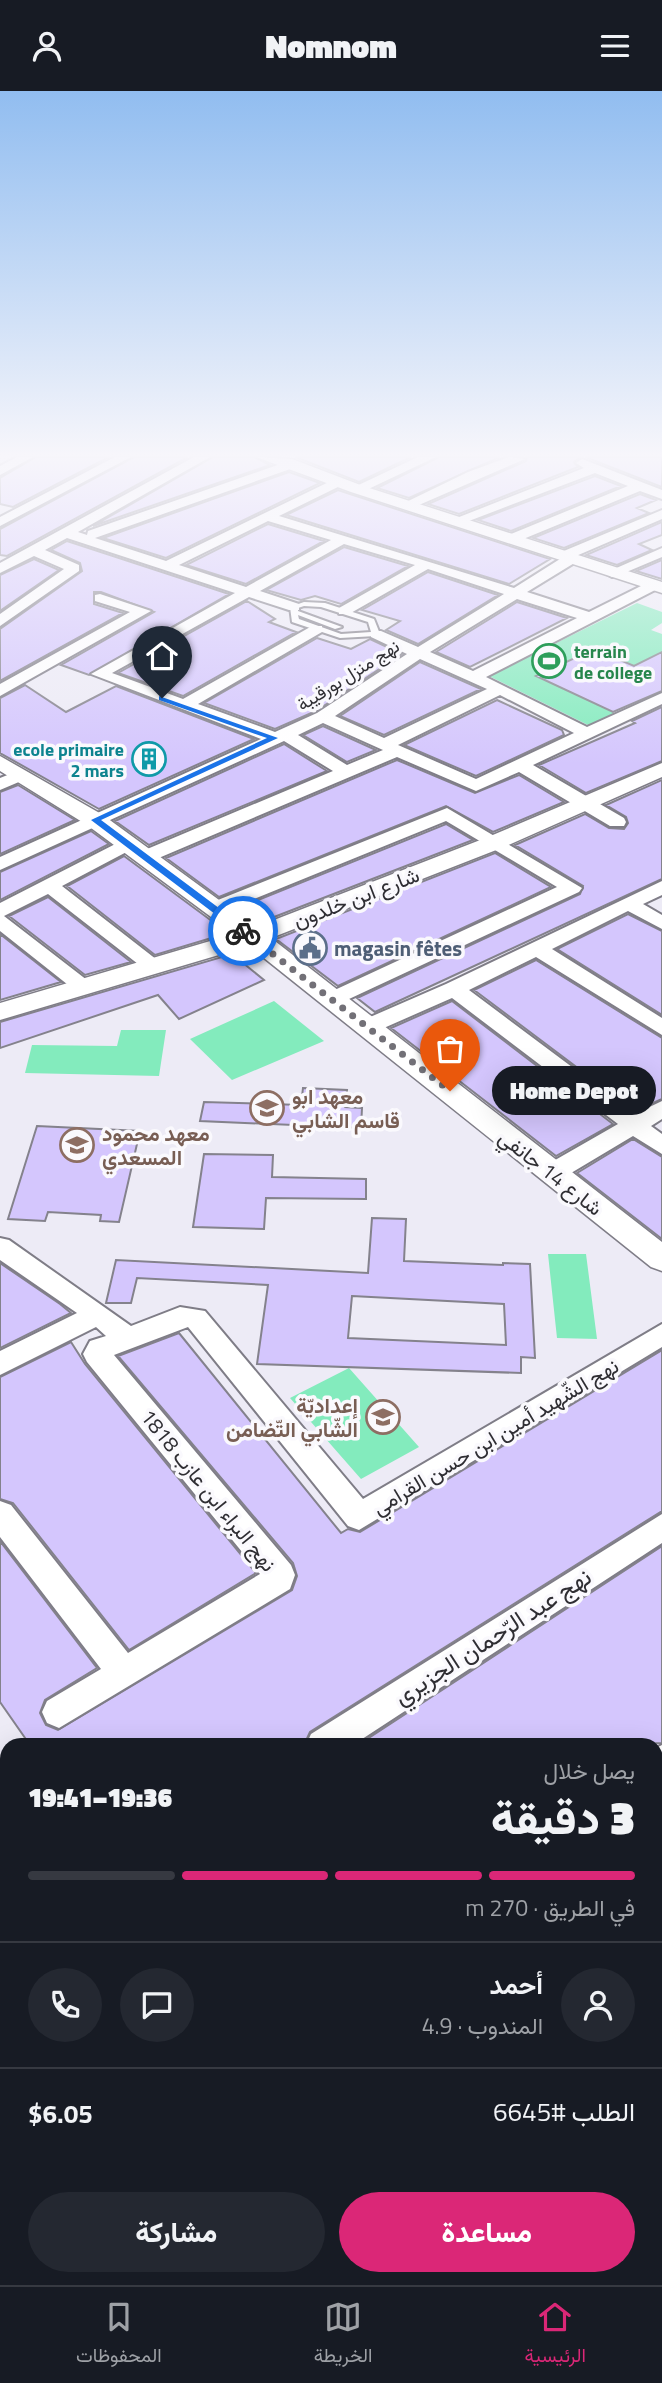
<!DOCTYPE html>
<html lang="ar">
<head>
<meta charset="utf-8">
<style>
	:root { --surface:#171b24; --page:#242831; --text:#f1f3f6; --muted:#9ea1a6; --line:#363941; --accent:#db2777 }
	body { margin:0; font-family:"Titillium Web",Vazirmatn,sans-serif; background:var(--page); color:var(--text); direction:rtl; height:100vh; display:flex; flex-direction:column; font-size:26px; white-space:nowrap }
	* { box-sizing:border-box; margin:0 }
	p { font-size:23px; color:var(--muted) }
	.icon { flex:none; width:38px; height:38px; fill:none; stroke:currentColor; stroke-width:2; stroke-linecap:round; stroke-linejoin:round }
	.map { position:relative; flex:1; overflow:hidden; direction:ltr }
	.side { position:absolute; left:0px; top:1647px; width:663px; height:548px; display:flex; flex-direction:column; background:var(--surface); border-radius:21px 21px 0 0; box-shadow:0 7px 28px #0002; direction:rtl }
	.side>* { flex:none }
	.pin { position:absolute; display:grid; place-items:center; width:60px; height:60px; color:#fff; margin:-72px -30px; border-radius:50% 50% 50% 0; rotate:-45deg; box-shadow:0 0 7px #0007 }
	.pin .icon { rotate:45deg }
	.courier { position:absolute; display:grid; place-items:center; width:70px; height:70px; margin:-35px; border:5px solid #1a73e8; border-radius:50%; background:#fff; color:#222; box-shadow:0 2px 9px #0007 }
	.bubble { position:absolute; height:49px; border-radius:24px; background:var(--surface); box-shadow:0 7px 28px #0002; font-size:23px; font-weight:800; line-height:49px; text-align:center; direction:rtl }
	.overview em { font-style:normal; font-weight:800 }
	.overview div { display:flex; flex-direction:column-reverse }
	.overview { display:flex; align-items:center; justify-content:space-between; height:119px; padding:0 28px }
	h1 { font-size:46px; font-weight:800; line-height:52px }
	.bar { display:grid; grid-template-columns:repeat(4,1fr); gap:10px 7px; align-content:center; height:84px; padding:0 28px }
	.bar i { height:9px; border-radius:5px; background:var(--line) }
	.bar .selected { background:var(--accent) }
	.bar p { grid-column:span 4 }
	.line { display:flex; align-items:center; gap:18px; padding:0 28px; border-top:2px solid var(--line) }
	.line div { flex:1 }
	.round { display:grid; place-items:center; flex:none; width:74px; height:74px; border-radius:37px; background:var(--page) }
	.primary-button { display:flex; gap:14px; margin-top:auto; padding:14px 28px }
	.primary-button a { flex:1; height:80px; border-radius:42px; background:var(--accent); color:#fff; font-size:28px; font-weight:800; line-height:80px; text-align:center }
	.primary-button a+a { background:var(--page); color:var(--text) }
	header { display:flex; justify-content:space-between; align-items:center; height:91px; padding:0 28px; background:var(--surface); font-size:32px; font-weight:800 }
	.dock { display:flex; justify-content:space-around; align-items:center; height:98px; border-top:2px solid var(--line); background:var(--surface); font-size:19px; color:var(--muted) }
	.dock a { display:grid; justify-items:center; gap:4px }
	.dock .selected { color:var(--accent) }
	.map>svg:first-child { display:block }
	.green { fill:#83ebbd }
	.building { fill:#d4c6fd; stroke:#84828c; stroke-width:2; fill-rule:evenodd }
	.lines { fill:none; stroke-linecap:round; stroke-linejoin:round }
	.service-casing { stroke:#7f7d87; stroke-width:4 }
	.minor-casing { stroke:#7f7d87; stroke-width:4 }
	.tertiary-casing { stroke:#7f7d87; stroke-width:3 }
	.service { fill:#fff; fill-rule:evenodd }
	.minor { fill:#fff; fill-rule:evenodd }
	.tertiary { fill:#fff; fill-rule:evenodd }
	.route { fill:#1a73e8 }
	.done { stroke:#727077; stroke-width:7; stroke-dasharray:0 12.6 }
	.labels { text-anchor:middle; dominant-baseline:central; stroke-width:7; stroke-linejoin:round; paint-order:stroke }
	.far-leisure-label { font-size:18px; font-weight:bold; fill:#27864d; stroke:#faf9fd; text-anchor:start }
	.far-street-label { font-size:18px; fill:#2f2e33; stroke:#faf9fd }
	.far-culture-label { font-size:18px; font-weight:bold; fill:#0d838f; stroke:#faf9fd; text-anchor:end }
	.street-label { font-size:21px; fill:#2f2e33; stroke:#faf9fd }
	.service-label { font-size:21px; font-weight:bold; fill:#4e5e75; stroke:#faf9fd; text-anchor:start }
	.education-label { font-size:21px; font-weight:bold; fill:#785e54; stroke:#faf9fd; text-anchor:start }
	.near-street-label { font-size:24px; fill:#2f2e33; stroke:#faf9fd }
</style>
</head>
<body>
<header><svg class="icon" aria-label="menu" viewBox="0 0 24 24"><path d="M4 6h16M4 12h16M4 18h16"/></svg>Nomnom<svg class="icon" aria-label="person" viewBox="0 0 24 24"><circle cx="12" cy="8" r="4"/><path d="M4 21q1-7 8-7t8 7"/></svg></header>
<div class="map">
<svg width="662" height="2194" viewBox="0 0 662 2194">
	<rect width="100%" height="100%" fill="#edebf6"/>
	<path class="green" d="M637,512L662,521V532L651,539L662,543V561L634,575L594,558L537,584L616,623L590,635L489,585Z
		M274,910L324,950L232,989L190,948Z
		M121,939H166L159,985L25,982L32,954L117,955Z
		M548,1163H586L597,1248L557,1247Z
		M349,1277L419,1356L361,1388L290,1307Z"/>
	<path class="building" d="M36,366H109L13,416L0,413V387Z
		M134,366H188L7,465L0,464V438Z
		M213,366H254L270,374L93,435Z
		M295,366H411L359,391Z
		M439,366H500L409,407L377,397Z
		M527,366H580L574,371L578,376L459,423L428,413L526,370Z
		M585,366H662V396Z
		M289,381L320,392L166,467L103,447Z
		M595,385L621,395L511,440L478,429Z
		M338,399L350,403L550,468L509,493L286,424Z
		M640,403L656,409L637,417L649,422L564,457L533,447Z
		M662,431V444L639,453L652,459L617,474L586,464Z
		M268,433L324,450L246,493L186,474Z
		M67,450L229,503L89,584L61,574L154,521L101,501H94V513L123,522L0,590V538L82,480L80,472L51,459Z
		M344,456L408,475L341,513L315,505L301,509L266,499Z
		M34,468L59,479L0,520V484Z
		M662,469V488L636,480Z
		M428,481L498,504L418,553L386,539L400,530L362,519Z
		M247,510L275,528L269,531L296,541L183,605L118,582Z
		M517,511L567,527L470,576L436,561Z
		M317,547L351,558L370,548L402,563L316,620L275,638L204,612Z
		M594,558L634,575L662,561V600L613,621L536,585Z
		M420,571L481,598L384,644L340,625Z
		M25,594L66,621L116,595L254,648L99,718L0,662V607Z
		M497,609L562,639L564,644L476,685L404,654Z
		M662,616V670L586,702L539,674L635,632L632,630Z
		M323,635L376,659L347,671L303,644Z
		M284,653L327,680L149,754L115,730Z
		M397,669L475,702L519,684L564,711L493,741L446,715L219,806L166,767Z
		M662,689V788L375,921L357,907L580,803L583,795L515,754L585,723L609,737L624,738L628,732L626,726L606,714Z
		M18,694L75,729L0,763V701Z
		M446,733L473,749L256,833L236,818Z
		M91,740L109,753L0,809V781Z
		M495,762L551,796L338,895L276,848Z
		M124,765L228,842L155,864L67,795Z
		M48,806L131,871L85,884L9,825Z
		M628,823L662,840V924L557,858Z
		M0,843L61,891L0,909Z
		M232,863L264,889L179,928L158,904L0,957V931Z
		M536,869L662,947V1008L635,1020L474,899Z
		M452,910L613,1033L556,1065L391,937Z
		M303,997L347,999L345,1016L362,1017L361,1037L200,1030L204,1011L301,1014Z
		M37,1035L140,1040L119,1131L100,1130L101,1124L48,1121L45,1130L8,1128Z
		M633,1048L662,1066V1148L577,1082Z
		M204,1063L273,1064L272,1086L366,1088V1108L266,1107L264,1138L193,1136Z
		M372,1127L406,1128L404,1170L503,1174V1172L530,1173L535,1267L521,1266V1282L257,1273L268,1194L137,1187L131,1212H106L116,1169L368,1182ZM352,1205L504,1213L506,1254L348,1247Z
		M0,1172L60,1213L71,1222L0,1257Z
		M179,1242L341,1442L348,1438L360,1441L662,1259V1420L310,1641L304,1654H30L0,1611V1450L97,1577L45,1609L40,1622L46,1634L58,1639L292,1499L297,1485L293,1472L118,1265Z
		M71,1251L85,1273L256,1482L129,1559L13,1412L0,1408V1286Z
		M662,1455V1652L358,1654Z"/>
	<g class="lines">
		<g class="service-casing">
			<path id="service" d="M304,511L325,512L374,528L380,543L376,545L340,547L292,531L290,516ZM304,515L321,516L368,531L371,541L341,543L299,528L298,524L335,538L342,536L298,520V517Z"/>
		</g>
		<g class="minor-casing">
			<path id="minor" d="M17,366H33L0,384V375Z
				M115,366H131L0,435V426Z
				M194,366H210L78,441L87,444L88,440L292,369L298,373L296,376L95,447L166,470L337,387L344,391L342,394L279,425L514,497L560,468L557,465L559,462L662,419V428L576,465V471L527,501L589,521L649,491H659V497L486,586L587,636L662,602V613L533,674L624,727L626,731L624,735H610L519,681L476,700L397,666L154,769H140L137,765L140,761L333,680L284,650L0,779V766L261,648L91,583L235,502L67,447L45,459L79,474V480L0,535V523L64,478L34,465L0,482V472ZM268,430L331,449L246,496L179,474ZM344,453L415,474L339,517V523H349L428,478L504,503L418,556L381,540H371V546L407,563L317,622L275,641L198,613L322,541V535H312L183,608L112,582L249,506L289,519H299V513L260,500ZM517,508L577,527L473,580L430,561ZM420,568L487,598L384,647L335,625ZM500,604L574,642L476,688L398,654ZM323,632L383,659L347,674L298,644Z
				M418,366H436L362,401L350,398Z
				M509,366L525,368L412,417L400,414L468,381Z
				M582,368L662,399V408L640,400L516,451H506V445L628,395L595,382L461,433L449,430L584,377L576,372Z
				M662,457V466L617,485L612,486L605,482Z
				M100,503L151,520L0,605V593L130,521L95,510V504Z
				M20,679L29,684L26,688L0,699V687Z
				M447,717L582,797L579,801L334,915L326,913L323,908L326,903L557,796L446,730L222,821L215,823L205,817L208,813Z
				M129,746L138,752L136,756L62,795L161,872L164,876L161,880H147L48,803L4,825L96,896L85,903L77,901L0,840V812Z
				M662,790V804L643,813L662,824V838L628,820L552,858L662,927V944L536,866L469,899L635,1023L662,1010V1028L651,1035L662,1043V1063L633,1045L561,1088L552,1090L543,1088L540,1082L543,1076L618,1033L452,907L377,940L369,942L358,935L361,930L446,893Z
				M0,1147L9,1149L131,1235L180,1216L205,1220L363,1408L662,1233V1256L359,1439L348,1435L188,1236L114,1264L291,1474L295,1484L290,1498L59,1637L47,1632L42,1621L47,1610L101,1578L0,1446V1410L11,1414L128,1562L260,1483L87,1271L83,1263L90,1250L106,1245L96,1236L0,1284V1260L77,1222L0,1169Z
				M662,1423V1452L353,1654H306L311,1643Z
				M662,1654V1690L656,1693V1657Z
				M0,1735L7,1738V1781L0,1778Z
				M662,1770V1807L656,1810V1773Z
				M656,1840L662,1842V1884L656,1881Z
				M7,2099V2143L0,2146V2102Z
				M656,2166L662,2168V2194H638L635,2188H656Z
				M106,2188H148L151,2194H108Z
				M352,2188H395L398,2194H354Z"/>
		</g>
		<g class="tertiary-casing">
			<path id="tertiary" d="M256,366L292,368L363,395L662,491V502L351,401Z
				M0,665L103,724L256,836L488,746L662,672V686L504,756L271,847L662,1151V1180L651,1176L249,855L0,929V912L234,843L87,734L0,680Z"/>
		</g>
		<use href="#service" class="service"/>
		<use href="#minor" class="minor"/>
		<use href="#tertiary" class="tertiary"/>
	</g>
	<linearGradient id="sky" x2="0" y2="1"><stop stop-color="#91bdf0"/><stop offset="0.54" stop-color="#f7f6fb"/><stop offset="1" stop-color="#f7f6fb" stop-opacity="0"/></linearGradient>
	<rect width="662" height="674" fill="url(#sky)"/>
	<path class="route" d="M159,605L278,647L101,729L247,838V842H240L91,729L267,647L159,609Z"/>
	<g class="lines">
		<path class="done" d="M243,840L450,1000"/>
	</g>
	<defs>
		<g id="stadium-ring" transform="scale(1.75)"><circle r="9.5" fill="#faf9fd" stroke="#2e9e5b" stroke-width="1.5"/><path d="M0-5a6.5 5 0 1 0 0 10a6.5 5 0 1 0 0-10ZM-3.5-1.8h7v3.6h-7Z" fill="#2e9e5b"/></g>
		<g id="building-ring" transform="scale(1.75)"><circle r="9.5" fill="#faf9fd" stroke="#0f9aa8" stroke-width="1.5"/><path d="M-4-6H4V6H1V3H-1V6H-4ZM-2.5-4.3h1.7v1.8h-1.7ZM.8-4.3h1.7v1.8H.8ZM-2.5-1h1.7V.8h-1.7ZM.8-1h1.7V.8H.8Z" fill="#0f9aa8"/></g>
		<g id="civic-ring" transform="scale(1.75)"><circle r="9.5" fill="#faf9fd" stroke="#5c6f8a" stroke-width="1.5"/><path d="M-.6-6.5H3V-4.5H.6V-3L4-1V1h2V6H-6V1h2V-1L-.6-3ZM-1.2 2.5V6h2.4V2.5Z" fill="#5c6f8a"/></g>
		<g id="school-ring" transform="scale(1.75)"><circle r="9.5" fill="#faf9fd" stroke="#8d6e63" stroke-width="1.5"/><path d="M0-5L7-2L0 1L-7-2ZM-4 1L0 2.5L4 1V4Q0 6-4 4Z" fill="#8d6e63"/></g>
	</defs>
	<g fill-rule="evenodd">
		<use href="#stadium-ring" x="549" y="570"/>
		<use href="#building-ring" x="149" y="668"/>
		<use href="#civic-ring" x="310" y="857"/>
		<use href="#school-ring" x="267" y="1017"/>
		<use href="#school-ring" x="77" y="1054"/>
		<use href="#school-ring" x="383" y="1326"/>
	</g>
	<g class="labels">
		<g class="far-leisure-label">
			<text x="574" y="560">terrain<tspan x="574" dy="21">de college</tspan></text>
		</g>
		<g class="far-street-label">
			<text transform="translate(348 584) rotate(-32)">نهج منزل بورقيبة</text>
		</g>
		<g class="far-culture-label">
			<text x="124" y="658">ecole primaire<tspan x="124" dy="21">2 mars</tspan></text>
		</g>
		<g class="street-label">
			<text transform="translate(356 806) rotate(-21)">شارع ابن خلدون</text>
			<text transform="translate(551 1081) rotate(38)">شارع 14 جانفي</text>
			<text transform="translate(495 1345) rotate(-31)">نهج الشّهيد أمين ابن حسن القرامي</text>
			<text transform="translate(209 1399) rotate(51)">نهج البراء ابن عازب 1818</text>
		</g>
		<g class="service-label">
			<text x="334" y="857">magasin fêtes</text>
		</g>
		<g class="education-label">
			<text x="292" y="1005">معهد ابو<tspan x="292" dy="24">قاسم الشابي</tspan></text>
			<text x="102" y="1042">معهد محمود<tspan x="102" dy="24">المسعدي</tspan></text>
			<text x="358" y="1314" text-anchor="end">إعداديّة<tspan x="358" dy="24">الشّابي التّضامن</tspan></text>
		</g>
		<g class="near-street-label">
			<text transform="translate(492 1545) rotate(-33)">نهج عبد الرّحمان الجزيري</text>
		</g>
	</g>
</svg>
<div class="pin" style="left:450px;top:1000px;background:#ea580c"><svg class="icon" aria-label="bag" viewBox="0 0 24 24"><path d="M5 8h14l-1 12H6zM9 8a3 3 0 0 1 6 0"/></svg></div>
<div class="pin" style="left:162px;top:607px;background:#1f2937"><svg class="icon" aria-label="home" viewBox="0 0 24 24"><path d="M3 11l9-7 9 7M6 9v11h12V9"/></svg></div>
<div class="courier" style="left:243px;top:840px"><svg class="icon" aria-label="bike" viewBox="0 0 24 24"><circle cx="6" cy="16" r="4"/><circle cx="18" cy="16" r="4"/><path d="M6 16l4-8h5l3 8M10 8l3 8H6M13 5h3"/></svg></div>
<div class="bubble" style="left:492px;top:975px;width:164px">Home Depot</div>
<section class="side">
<div class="overview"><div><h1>3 دقيقة</h1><p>يصل خلال</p></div><em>19:36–19:41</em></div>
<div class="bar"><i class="selected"></i><i class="selected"></i><i class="selected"></i><i></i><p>في الطريق · 270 m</p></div>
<div class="line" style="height:126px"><a class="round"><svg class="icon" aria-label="person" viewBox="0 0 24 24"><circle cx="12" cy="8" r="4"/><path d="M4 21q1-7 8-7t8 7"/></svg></a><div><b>أحمد</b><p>المندوب · 4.9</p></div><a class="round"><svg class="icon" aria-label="chat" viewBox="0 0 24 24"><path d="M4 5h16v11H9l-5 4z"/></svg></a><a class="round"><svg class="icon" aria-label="phone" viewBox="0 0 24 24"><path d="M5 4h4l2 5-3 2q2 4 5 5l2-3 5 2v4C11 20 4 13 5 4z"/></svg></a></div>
<div class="line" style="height:91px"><div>الطلب #6645</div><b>$6.05</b></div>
<div class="primary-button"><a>مساعدة</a><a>مشاركة</a></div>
</section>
</div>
<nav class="dock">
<a class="selected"><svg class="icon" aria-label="home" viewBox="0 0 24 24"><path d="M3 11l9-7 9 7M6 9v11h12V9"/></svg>الرئيسية</a>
<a><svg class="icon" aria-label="map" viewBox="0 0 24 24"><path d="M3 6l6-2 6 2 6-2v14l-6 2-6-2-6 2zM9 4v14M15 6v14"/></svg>الخريطة</a>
<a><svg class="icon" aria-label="saved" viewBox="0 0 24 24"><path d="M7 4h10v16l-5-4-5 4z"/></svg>المحفوظات</a>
</nav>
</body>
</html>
